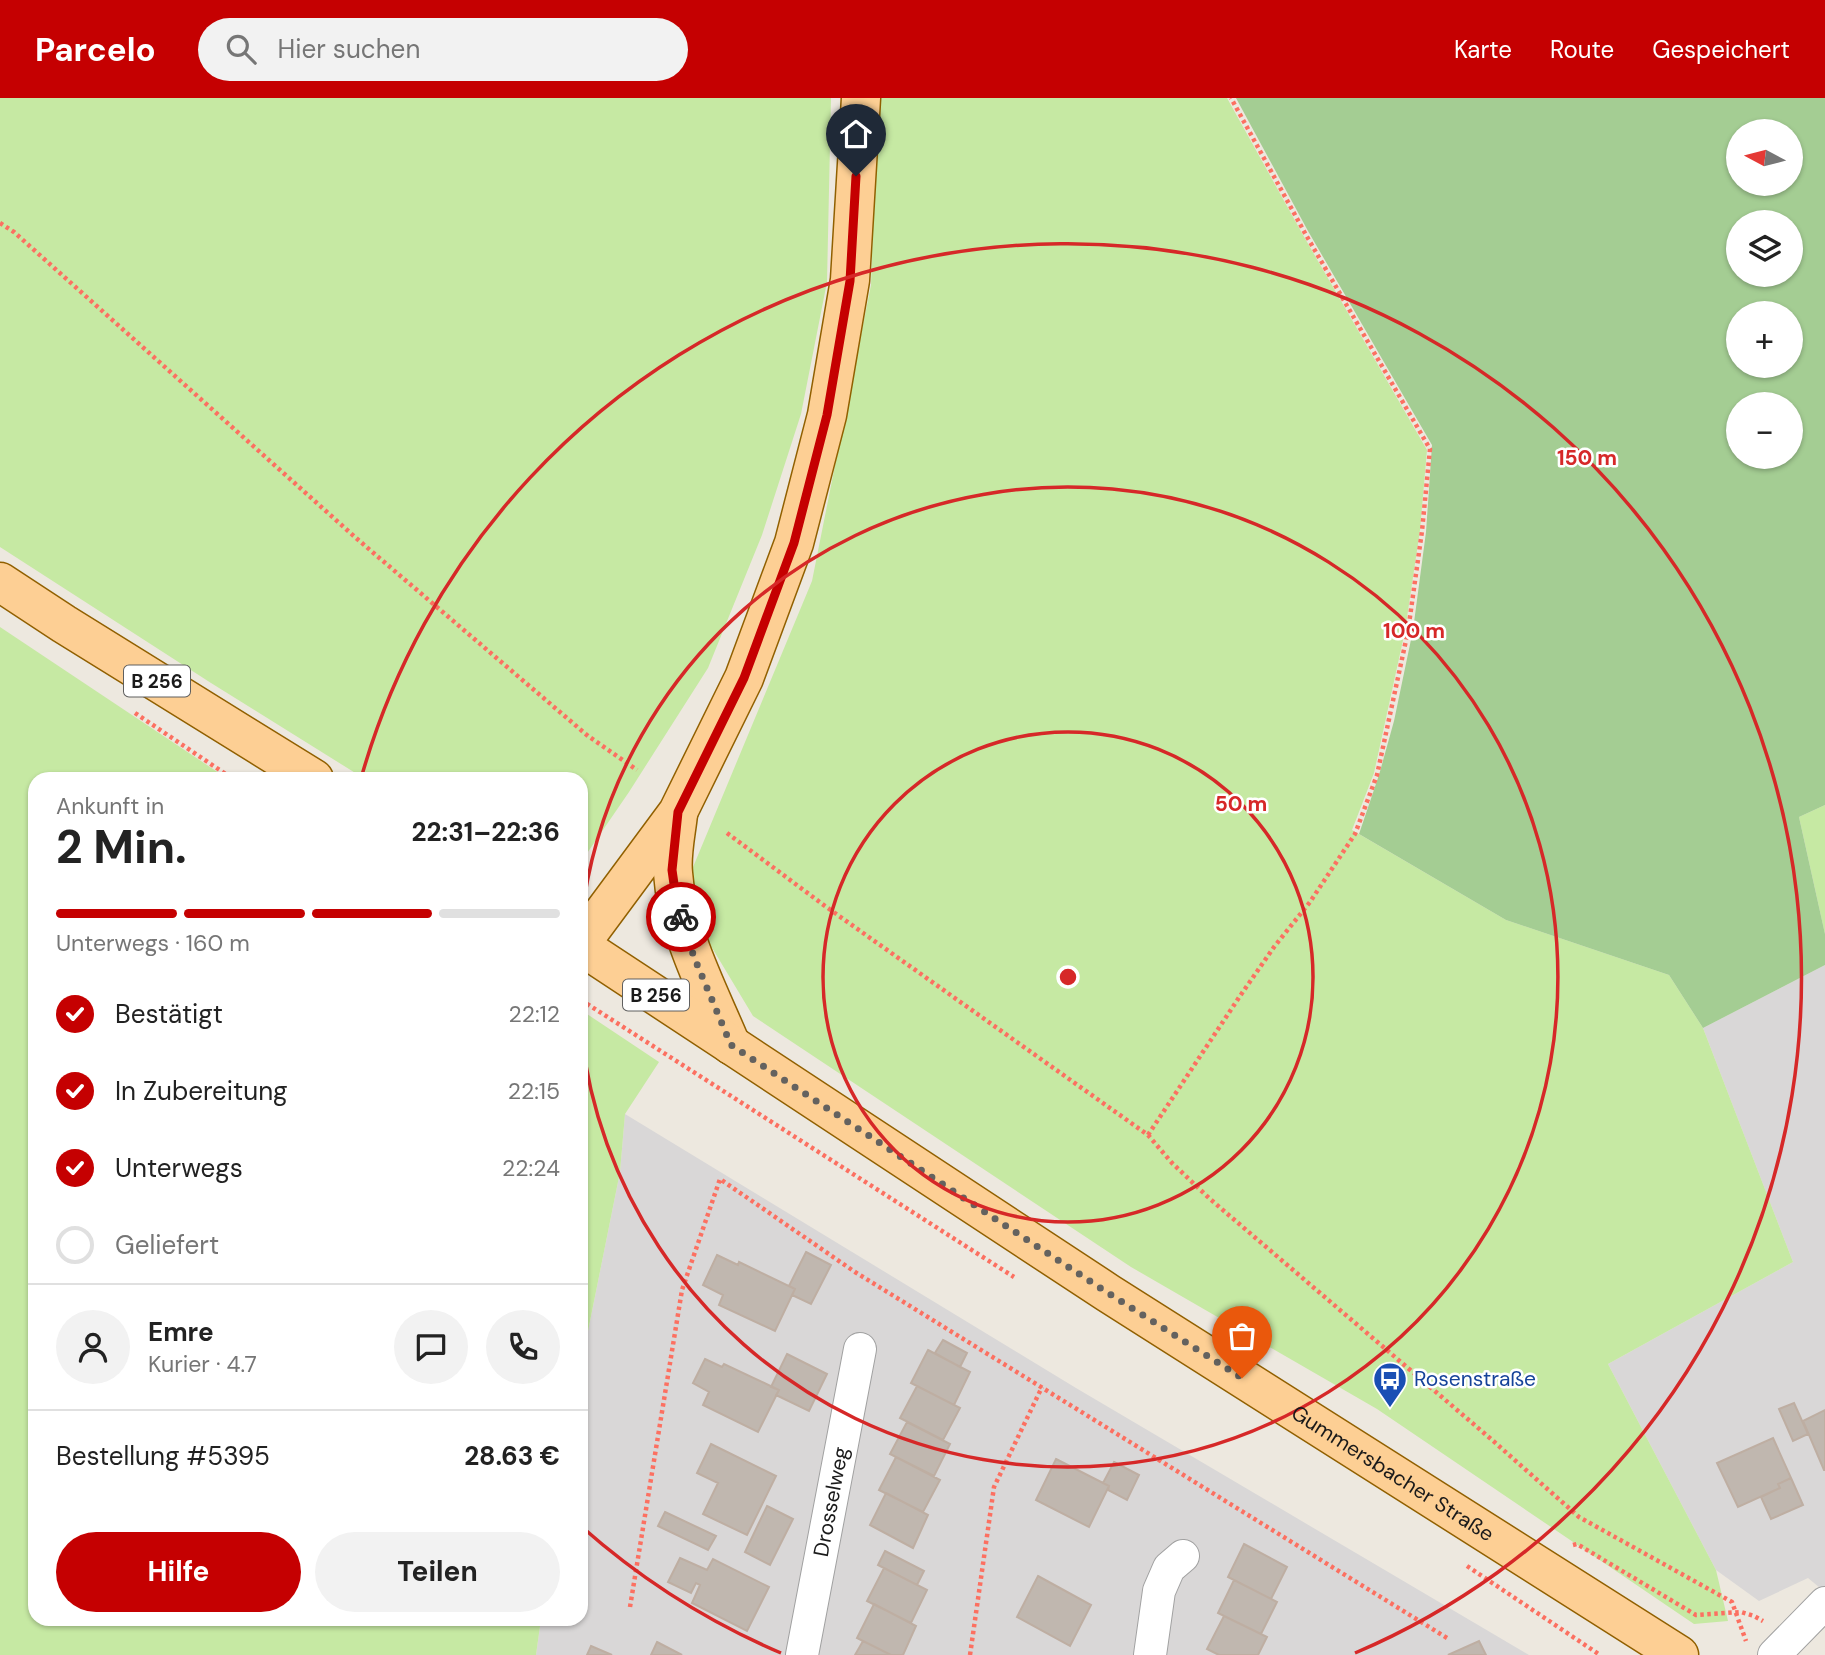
<!DOCTYPE html>
<html lang="de">
<head>
<meta charset="utf-8">
<style>
	:root { --surface:#fff; --page:#f2f2f2; --text:#222; --muted:#767676; --line:#e0e0e0; --accent:#c50001 }
	body { margin:0; font-family:"DM Sans",sans-serif; background:var(--page); color:var(--text); height:100vh; display:flex; flex-direction:column; font-size:26px; white-space:nowrap }
	* { box-sizing:border-box; margin:0 }
	p { font-size:23px; color:var(--muted) }
	.icon { flex:none; width:38px; height:38px; fill:none; stroke:currentColor; stroke-width:2; stroke-linecap:round; stroke-linejoin:round }
	.map { position:relative; flex:1; overflow:hidden }
	.drawer { position:absolute; left:28px; top:674px; width:560px; height:854px; display:flex; flex-direction:column; background:var(--surface); border-radius:21px; box-shadow:0 2px 5px #0004 }
	.drawer>* { flex:none }
	.needle { width:46px; rotate:277deg }
	.controls { position:absolute; left:1726px; top:21px; display:grid; gap:14px }
	.controls a { display:grid; place-items:center; width:77px; height:77px; border-radius:50%; background:var(--surface); box-shadow:0 2px 5px #0004; font-size:35px }
	.pin { position:absolute; display:grid; place-items:center; width:60px; height:60px; color:#fff; margin:-72px -30px; border-radius:50% 50% 50% 0; rotate:-45deg; box-shadow:0 0 7px #0007 }
	.pin .icon { rotate:45deg }
	.courier { position:absolute; display:grid; place-items:center; width:70px; height:70px; margin:-35px; border:5px solid #c50001; border-radius:50%; background:#fff; color:#222; box-shadow:0 2px 9px #0007 }
	.summary em { font-style:normal; font-weight:700 }
	.summary div { display:flex; flex-direction:column-reverse }
	.summary { display:flex; align-items:center; justify-content:space-between; height:119px; padding:0 28px }
	h1 { font-size:46px; font-weight:700; line-height:52px }
	.bar { display:grid; grid-template-columns:repeat(4,1fr); gap:10px 7px; align-content:center; height:84px; padding:0 28px }
	.bar i { height:9px; border-radius:5px; background:var(--line) }
	.bar .current { background:var(--accent) }
	.bar p { grid-column:span 4 }
	.line { display:flex; align-items:center; gap:18px; padding:0 28px; border-top:2px solid var(--line) }
	.line div { flex:1 }
	.round { display:grid; place-items:center; flex:none; width:74px; height:74px; border-radius:37px; background:var(--page) }
	ol { padding:0 28px; list-style:none }
	li { display:flex; align-items:center; gap:21px; height:77px }
	li p { margin-inline-start:auto }
	li .icon { padding:7px; border-radius:50%; background:var(--accent); color:#fff; stroke-width:4 }
	li:last-child { color:var(--muted) }
	li i { width:38px; height:38px; border:4px solid var(--line); border-radius:50% }
	.cta { display:flex; gap:14px; margin-top:auto; padding:14px 28px }
	.cta a { flex:1; height:80px; border-radius:42px; background:var(--accent); color:#fff; font-size:28px; font-weight:700; line-height:80px; text-align:center }
	.cta a+a { background:var(--page); color:var(--text) }
	header { display:flex; align-items:center; gap:42px; box-sizing:border-box; height:98px; padding:0 35px; background:var(--accent); color:#fff }
	header strong { font-size:33px }
	nav { display:flex; gap:38px; margin-inline-start:auto; font-size:24px }
	.search { width:490px; height:63px; background:var(--page); display:flex; align-items:center; gap:18px; box-sizing:border-box; padding:0 24px; border-radius:38px; color:var(--muted); font-size:26px }
	.map>svg:first-child { display:block }
	.residential { fill:#d9d7d7 }
	.grass { fill:#c6e9a3 }
	.forest { fill:#a4cd93; fill-rule:evenodd }
	.building { fill:#c0b7af; stroke:#beaea2; stroke-width:2 }
	.lines { fill:none; stroke-linecap:round; stroke-linejoin:round }
	.minor-casing { stroke:#a1a1a1; stroke-width:34 }
	.major-casing { stroke:#916000; stroke-width:41 }
	.path { stroke:#fc7061; stroke-width:4.5; stroke-dasharray:3.5 3.5; stroke-linecap:butt }
	.minor { stroke:#fff; stroke-width:32 }
	.major { stroke:#fdcf94; stroke-width:38 }
	.done { stroke:#64625f; stroke-width:7; stroke-dasharray:0 12.6 }
	.route { stroke:#c50001; stroke-width:9 }
	.ring { fill:none; stroke:#d62828; stroke-width:3.5 }
	.labels { text-anchor:middle; dominant-baseline:central; stroke-width:5; stroke-linejoin:round; paint-order:stroke }
	.shield { fill:#fff; stroke:#5f5f5f; stroke-width:2 }
	.shield-label { font-size:19px; font-weight:bold; fill:#1a1a1a }
	.transit-label { font-size:21px; fill:#164399; stroke:#fff; text-anchor:start }
	.street-label { font-size:21px; fill:#1a1a1a; stroke:#fff }
	.centre { fill:#d62828; stroke:#fff; stroke-width:3.5 }
	.ring-label { font-size:21px; text-anchor:middle; font-weight:bold; fill:#d62828; stroke:#fff; stroke-width:5; stroke-linejoin:round; paint-order:stroke }
</style>
</head>
<body>
<header>
<strong>Parcelo</strong>
<div class="search"><svg class="icon" aria-label="search" viewBox="0 0 24 24"><circle cx="10" cy="10" r="6"/><path d="M15 15l6 6"/></svg>Hier suchen</div>
<nav><a>Karte</a><a>Route</a><a>Gespeichert</a></nav>
</header>
<div class="map">
<svg width="1825" height="1557" viewBox="0 0 1825 1557">
	<rect width="100%" height="100%" fill="#ede8df"/>
	<path class="residential" d="M1825,867V1494L1808,1480L1759,1503L1716,1472L1608,1266L1793,1164L1703,930Z
		M625,1016L1076,1290L1529,1557H536L541,1521H581V1268L620,1074Z"/>
	<path class="grass" d="M0,0H831L827,184L801,316L762,437L708,570L629,694L581,764V681H365L211,585L0,449Z
		M877,0H1227L1303,137L1427,352L1420,432L1405,533L1374,675L1352,732L1506,822L1669,877L1703,930L1793,1164L1608,1266L1716,1472L1728,1523L1694,1526L1377,1311L1131,1169L753,918L681,798L812,483L871,187Z
		M0,529L228,681H35V1521H541L536,1557H0Z
		M1825,707V836L1799,719Z
		M581,912L659,964L625,1016L620,1074L581,1268Z"/>
	<path class="forest" d="M1236,0H1825V707L1799,719L1825,836V867L1703,930L1669,877L1506,822L1359,736L1379,677L1394,623L1413,532L1426,434L1432,347L1308,133ZM1738,33H1790V86H1738ZM1738,124H1790V177H1738ZM1738,215H1790V268H1738ZM1738,306H1790V359H1738Z"/>
	<path class="building" d="M806,1154L831,1167L811,1206L792,1197L795,1191L789,1188Z
		M717,1157L738,1167L739,1164L795,1191L775,1233L719,1207L723,1197L703,1187Z
		M943,1242L967,1255L960,1269L935,1255Z
		M928,1252L970,1274L954,1307L911,1285Z
		M787,1256L827,1276L809,1313L776,1297L779,1292L771,1289Z
		M705,1261L722,1269L724,1266L779,1292L758,1334L703,1307L709,1294L693,1285Z
		M917,1288L960,1310L943,1342L900,1320Z
		M1794,1305L1808,1336L1793,1343L1779,1311Z
		M1825,1312V1372H1824L1803,1323Z
		M907,1324L950,1346L934,1378L890,1356Z
		M1773,1340L1791,1380L1778,1386L1780,1390L1738,1409L1717,1365Z
		M711,1346L776,1378L747,1437L703,1416L718,1385L697,1375Z
		M896,1359L940,1382L923,1414L879,1392Z
		M1056,1361L1109,1388L1089,1429L1036,1402Z
		M1114,1364L1139,1377L1127,1402L1108,1392L1109,1388L1103,1385Z
		M1791,1380L1803,1407L1771,1421L1761,1399L1780,1390L1778,1386Z
		M886,1395L928,1417L913,1450L870,1427Z
		M767,1408L793,1421L770,1467L745,1454Z
		M665,1414L716,1438L708,1452L658,1428Z
		M1244,1446L1287,1469L1271,1501L1228,1479Z
		M885,1453L924,1473L917,1487L878,1467Z
		M680,1460L707,1472L713,1461L769,1489L747,1533L692,1505L700,1487L696,1485L691,1495L668,1484Z
		M884,1470L927,1492L911,1525L867,1503Z
		M1038,1478L1091,1507L1070,1548L1017,1519Z
		M1234,1482L1277,1504L1261,1536L1218,1515Z
		M874,1506L916,1528L903,1557H891L857,1540Z
		M1224,1518L1267,1539L1258,1557H1219L1207,1551Z
		M863,1543L891,1557H855Z
		M1479,1543L1486,1557H1448Z
		M657,1544L682,1557H651Z
		M591,1548L612,1557H587Z"/>
	<g class="lines">
		<g class="minor-casing">
			<g id="minor">
				<path id="s1" d="M802,1557L860,1251"/>
				<path d="M1150,1557L1159,1493L1169,1470L1183,1458"/>
				<path d="M1774,1557L1825,1505"/>
			</g>
		</g>
		<g class="major-casing">
			<g id="major">
				<path d="M0,484L64,526L314,681"/>
				<path d="M678,716C676,735 671,756 673,775C677,835 708,892 731,947"/>
				<path d="M581,845L678,714L744,580L794,445L827,317L850,182L861,0"/>
				<path id="s2" d="M581,848L1108,1195L1679,1557"/>
			</g>
		</g>
		<path class="path" d="M0,125L14,134L356,440L588,638L637,672
			M135,615L233,681
			M727,735L825,808L1148,1037L1172,1065L1210,1101L1491,1341L1579,1419L1732,1504L1746,1543
			M581,902L1014,1179
			M1148,1037L1240,898L1274,849L1310,804L1355,736L1377,677L1408,533L1422,433L1430,351L1306,137L1231,0
			M1573,1447L1577,1446L1696,1517L1741,1514L1754,1518L1763,1523
			M1467,1468L1600,1557
			M630,1509L682,1192L720,1081L855,1174L1447,1540
			M970,1557L994,1389L1042,1289"/>
		<use href="#minor" class="minor"/>
		<use href="#major" class="major"/>
	</g>
	<g class="lines">
		<path class="done" d="M681,819L694,859L731,947L1108,1195L1242,1280"/>
		<path class="route" d="M681,819L677,807L672,772L678,714L744,580L794,445L827,317L850,183L856,78"/>
	</g>
	<g class="ring">
		<circle cx="1068" cy="879" r="245"/>
		<path d="M581 824A490 490 0 1 1 581 934"/>
		<path d="M781 1555A734 734 0 0 1 582 1429M362 677A734 734 0 1 1 1355 1555"/>
	</g>
	<defs>
		<g id="bus-pin" transform="scale(1.75)"><path d="M0 17L-7.5 6A9.5 9.5 0 1 1 7.5 6Z" fill="#1a4fb4" stroke="#fff"/><path d="M-5-6H5V4H4V6H2V4H-2V6H-4V4H-5ZM-3.5-4V0h7V-4ZM-3.5 1.2v1.5H-2V1.2ZM2 1.2v1.5H3.5V1.2Z" fill="#fff"/></g>
	</defs>
	<g fill-rule="evenodd">
		<use href="#bus-pin" x="1390" y="1281"/>
	</g>
	<g class="labels">
		<g class="shield">
			<rect x="124" y="567.5" width="66" height="31" rx="5"/>
			<rect x="623" y="881.5" width="66" height="31" rx="5"/>
		</g>
		<g class="shield-label">
			<text x="157" y="583">B 256</text>
			<text x="656" y="897">B 256</text>
		</g>
		<g class="transit-label">
			<text x="1414" y="1281">Rosenstraße</text>
		</g>
		<g class="street-label">
			<text stroke="none"><textPath href="#s2" startOffset="968">Gummersbacher Straße</textPath></text>
			<text stroke="none"><textPath href="#s1" startOffset="156">Drosselweg</textPath></text>
		</g>
	</g>
	<circle cx="1068" cy="879" r="10" class="centre"/>
	<g class="ring-label">
		<text x="1587" y="367">150 m</text>
		<text x="1414" y="540">100 m</text>
		<text x="1241" y="713">50 m</text>
	</g>
</svg>
<div class="controls">
<a><svg class="needle" viewBox="-14 -14 28 28"><path d="M0-13l5 13h-10z" fill="#e53935"/><path d="M0 13l5-13h-10z" fill="#767676"/></svg></a>
<a><svg class="icon" aria-label="layers" viewBox="0 0 24 24"><path d="M12 4l9 5-9 5-9-5zM3 14l9 5 9-5"/></svg></a>
<a>+</a>
<a>−</a>
</div>
<div class="pin" style="left:1242px;top:1280px;background:#ea580c"><svg class="icon" aria-label="bag" viewBox="0 0 24 24"><path d="M5 8h14l-1 12H6zM9 8a3 3 0 0 1 6 0"/></svg></div>
<div class="pin" style="left:856px;top:78px;background:#1f2937"><svg class="icon" aria-label="home" viewBox="0 0 24 24"><path d="M3 11l9-7 9 7M6 9v11h12V9"/></svg></div>
<div class="courier" style="left:681px;top:819px"><svg class="icon" aria-label="bike" viewBox="0 0 24 24"><circle cx="6" cy="16" r="4"/><circle cx="18" cy="16" r="4"/><path d="M6 16l4-8h5l3 8M10 8l3 8H6M13 5h3"/></svg></div>
<section class="drawer">
<div class="summary"><div><h1>2 Min.</h1><p>Ankunft in</p></div><em>22:31–22:36</em></div>
<div class="bar"><i class="current"></i><i class="current"></i><i class="current"></i><i></i><p>Unterwegs · 160 m</p></div>
<ol>
<li><svg class="icon" aria-label="check" viewBox="0 0 24 24"><path d="M5 12l5 5 9-10"/></svg>Bestätigt<p>22:12</p></li>
<li><svg class="icon" aria-label="check" viewBox="0 0 24 24"><path d="M5 12l5 5 9-10"/></svg>In Zubereitung<p>22:15</p></li>
<li><svg class="icon" aria-label="check" viewBox="0 0 24 24"><path d="M5 12l5 5 9-10"/></svg>Unterwegs<p>22:24</p></li>
<li><i></i>Geliefert</li>
</ol>
<div class="line" style="height:126px"><a class="round"><svg class="icon" aria-label="person" viewBox="0 0 24 24"><circle cx="12" cy="8" r="4"/><path d="M4 21q1-7 8-7t8 7"/></svg></a><div><b>Emre</b><p>Kurier · 4.7</p></div><a class="round"><svg class="icon" aria-label="chat" viewBox="0 0 24 24"><path d="M4 5h16v11H9l-5 4z"/></svg></a><a class="round"><svg class="icon" aria-label="phone" viewBox="0 0 24 24"><path d="M5 4h4l2 5-3 2q2 4 5 5l2-3 5 2v4C11 20 4 13 5 4z"/></svg></a></div>
<div class="line" style="height:91px"><div>Bestellung #5395</div><b>28.63 €</b></div>
<div class="cta"><a>Hilfe</a><a>Teilen</a></div>
</section>
</div>
</body>
</html>
